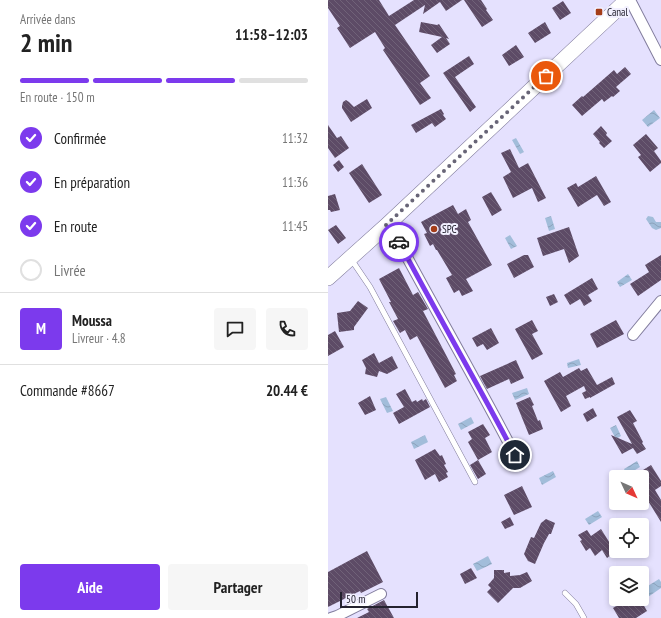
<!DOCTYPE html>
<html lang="fr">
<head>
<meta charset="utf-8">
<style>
	:root { --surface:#fff; --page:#f6f6f6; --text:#222; --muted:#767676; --line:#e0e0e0; --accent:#7c3aed }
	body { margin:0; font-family:"PT Sans Narrow",sans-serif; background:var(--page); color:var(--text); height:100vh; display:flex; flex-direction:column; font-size:15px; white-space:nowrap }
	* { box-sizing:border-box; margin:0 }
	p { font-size:13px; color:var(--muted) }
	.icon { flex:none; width:22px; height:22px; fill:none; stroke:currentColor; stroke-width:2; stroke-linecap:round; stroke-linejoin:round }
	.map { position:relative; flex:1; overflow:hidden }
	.sheet { display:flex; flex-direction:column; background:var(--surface); width:328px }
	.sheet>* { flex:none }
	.needle { width:26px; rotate:134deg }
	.buttons { position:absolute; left:281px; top:470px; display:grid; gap:8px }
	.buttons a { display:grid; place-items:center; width:40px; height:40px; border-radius:4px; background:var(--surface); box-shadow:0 2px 6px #0003; font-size:20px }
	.scale { position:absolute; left:12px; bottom:10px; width:78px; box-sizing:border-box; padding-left:4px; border:2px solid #24222f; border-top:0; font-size:11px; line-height:14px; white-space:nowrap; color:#24222f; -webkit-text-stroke:3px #f2f0ff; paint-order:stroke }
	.pin { position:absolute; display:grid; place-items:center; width:34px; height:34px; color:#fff; margin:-17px; border:2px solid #fff; border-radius:50%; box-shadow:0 1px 4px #0007 }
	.courier { position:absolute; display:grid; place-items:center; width:40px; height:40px; margin:-20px; border:3px solid #7c3aed; border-radius:50%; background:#fff; color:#222; box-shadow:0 1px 5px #0007 }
	.overview em { font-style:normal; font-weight:700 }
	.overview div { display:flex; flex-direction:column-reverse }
	.overview { display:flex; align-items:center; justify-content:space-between; height:68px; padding:0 20px }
	h1 { font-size:26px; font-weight:700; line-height:30px }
	.bar { display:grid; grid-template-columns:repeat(4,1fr); gap:6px 4px; align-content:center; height:48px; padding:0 20px }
	.bar i { height:5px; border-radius:3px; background:var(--line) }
	.bar .on { background:var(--accent) }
	.bar p { grid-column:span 4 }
	.line { display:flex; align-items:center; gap:10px; padding:0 20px; border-top:1px solid var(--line) }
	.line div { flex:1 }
	.round { display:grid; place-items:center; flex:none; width:42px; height:42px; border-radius:4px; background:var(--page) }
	ol { padding:0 20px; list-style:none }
	li { display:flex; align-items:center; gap:12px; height:44px }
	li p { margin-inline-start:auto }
	li .icon { padding:4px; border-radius:50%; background:var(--accent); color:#fff; stroke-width:4 }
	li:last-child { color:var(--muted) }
	li i { width:22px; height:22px; border:2px solid var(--line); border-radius:50% }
	.button { display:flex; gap:8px; margin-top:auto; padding:8px 20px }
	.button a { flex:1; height:46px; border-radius:4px; background:var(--accent); color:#fff; font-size:16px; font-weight:700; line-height:46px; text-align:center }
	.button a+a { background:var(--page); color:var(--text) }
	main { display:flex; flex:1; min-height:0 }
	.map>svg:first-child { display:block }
	.water { fill:url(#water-waves) }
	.building { fill:url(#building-back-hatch) }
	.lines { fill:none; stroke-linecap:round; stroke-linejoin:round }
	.lane-casing { stroke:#827d9d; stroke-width:6 }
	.street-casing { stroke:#827d9d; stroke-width:12 }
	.secondary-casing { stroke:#827d9d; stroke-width:16 }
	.lane { stroke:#fff; stroke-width:5 }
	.street { stroke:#fff; stroke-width:10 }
	.secondary { stroke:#fff; stroke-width:15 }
	.done { stroke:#686577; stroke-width:4; stroke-dasharray:0 7.2 }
	.route { stroke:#7c3aed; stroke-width:5 }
	.poi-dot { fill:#a43d19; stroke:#f2f0ff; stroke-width:1.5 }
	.labels { text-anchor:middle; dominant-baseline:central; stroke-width:4; stroke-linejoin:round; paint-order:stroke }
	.poi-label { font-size:11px; fill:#24222f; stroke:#f2f0ff; text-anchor:start }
</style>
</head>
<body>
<main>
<section class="sheet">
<div class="overview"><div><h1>2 min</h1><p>Arrivée dans</p></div><em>11:58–12:03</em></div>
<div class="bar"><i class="on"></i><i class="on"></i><i class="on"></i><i></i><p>En route · 150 m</p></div>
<ol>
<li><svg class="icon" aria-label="check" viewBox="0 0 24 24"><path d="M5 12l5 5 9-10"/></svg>Confirmée<p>11:32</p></li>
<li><svg class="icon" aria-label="check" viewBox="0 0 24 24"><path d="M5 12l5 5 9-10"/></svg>En préparation<p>11:36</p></li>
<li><svg class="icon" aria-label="check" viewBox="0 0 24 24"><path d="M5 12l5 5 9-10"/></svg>En route<p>11:45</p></li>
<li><i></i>Livrée</li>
</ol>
<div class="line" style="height:72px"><b class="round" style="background:var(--accent);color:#fff">M</b><div><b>Moussa</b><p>Livreur · 4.8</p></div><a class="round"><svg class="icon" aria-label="chat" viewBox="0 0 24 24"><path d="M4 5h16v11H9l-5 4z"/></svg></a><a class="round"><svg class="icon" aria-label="phone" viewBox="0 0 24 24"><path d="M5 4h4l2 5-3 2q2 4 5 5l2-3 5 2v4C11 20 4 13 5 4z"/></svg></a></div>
<div class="line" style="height:52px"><div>Commande #8667</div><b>20.44 €</b></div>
<div class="button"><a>Aide</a><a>Partager</a></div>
</section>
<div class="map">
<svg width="333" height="618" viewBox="0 0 333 618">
	<defs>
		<pattern id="water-waves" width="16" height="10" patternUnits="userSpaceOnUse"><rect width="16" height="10" fill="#a2bdda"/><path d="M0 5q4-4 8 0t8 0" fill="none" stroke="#8ba2bb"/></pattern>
		<pattern id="building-back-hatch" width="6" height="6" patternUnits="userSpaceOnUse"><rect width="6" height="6" fill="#5d4b66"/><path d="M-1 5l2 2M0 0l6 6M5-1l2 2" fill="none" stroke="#706278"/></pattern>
	</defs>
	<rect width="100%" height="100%" fill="#e5e1fe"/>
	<path class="water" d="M326,110L332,118L320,127L314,120Z
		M188,138L196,152L192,154L184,140Z
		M223,216L227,229L221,231L217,218Z
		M320,216L325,217L328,222H333V228L328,230L324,228L318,219Z
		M182,235L189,246L183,249L177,238Z
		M300,274L304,280L292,287L289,282Z
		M251,359L253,365L240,368L239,363Z
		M199,388L201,394L187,400L184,393Z
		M58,397L65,411L59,413L52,399Z
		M143,417L146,423L133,430L130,424Z
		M288,425L293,436L288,439L282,428Z
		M97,435L100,442L86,449L83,442Z
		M309,461L312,467L299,475L296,469Z
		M225,471L228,477L214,485L211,478Z
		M270,511L274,517L261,525L257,519Z
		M160,556L164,564L149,571L145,564Z
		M331,579L333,582V588L320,597L316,595L314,592L315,589Z"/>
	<path class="building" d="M0,0H51L61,16L86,0H134L118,11L112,2L95,14L97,5L67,25L102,76L92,83L103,98L92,105L55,50L57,48L47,32L22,48L9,28L12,26L0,8Z
		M136,0H153L159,9L158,10L165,20L154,27Z
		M235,1L243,13L232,20L224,8Z
		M93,22L109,25L111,24L121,39L118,38L122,44L109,53L103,45L114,37L91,32Z
		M217,22L223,33L207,43L200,33Z
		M188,45L196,57L181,66L174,55Z
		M141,56L146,64L127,77L148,107L142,112L115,73Z
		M297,67L303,74L288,87L292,91L285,97L284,96L276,102L274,99L254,116L244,105L254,96L255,97L286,70L289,74Z
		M39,99L44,108L23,122L14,108V106L15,102L18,100L21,102L26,107Z
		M113,109L116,114L115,115L118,119L107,127L104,123L88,133L83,125Z
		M0,125L9,138L13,136L21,148L7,158L0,148Z
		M273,126L279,133L278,135L284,141L276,148L271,143L272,142L265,134Z
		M318,134L330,148L326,151L333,161V163L322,172L310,157L313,155L305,145Z
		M182,149L191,168L200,163L218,198L210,202L204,188L185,198L175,177L183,172L173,153Z
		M11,160L16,167L10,172L5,165Z
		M34,164L54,195L41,203L21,173Z
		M268,176L283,202L276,206L269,195L250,207L239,188L248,183L250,187Z
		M163,192L174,210L164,216L154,197Z
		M7,194L12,210L3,212L2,210H0V196Z
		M125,205L130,214L138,209L143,220L140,222L164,265L138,279L145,291L134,296L131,290L126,293L118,278L124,275L109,250H108L105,244L102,246L96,234L99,233L93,222Z
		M8,225L18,238L10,244L0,230Z
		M241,227L251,256L241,263L236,249L215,256L209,238Z
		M196,255H200L206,267L186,278L179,264Z
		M333,255V280L310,296L302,284L321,272L317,265Z
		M71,268L85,295L90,292L100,309L95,311L128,374L126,375L129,381L117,388L89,336L82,340L77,330L72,333L65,321L70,319L61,302H63L51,279Z
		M264,278L270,289L260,295L264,301L256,306L252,299L242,305L236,295Z
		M226,294L230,302L222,306L218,297Z
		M30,301L40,308L26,327V330L11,332L9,313L22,311Z
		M204,320L210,331L204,334L215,354L204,360L187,329Z
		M288,320L296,334L269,348L262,334Z
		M163,328L171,343L159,350L155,344L149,347L144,338Z
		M7,331L16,347L0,356V335Z
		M46,353L51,363L64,356L70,368L59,374L51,371L49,377L37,374L38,368L34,360Z
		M188,360L196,378L183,384L181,379L159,389L152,376Z
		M251,368L253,371L259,368L269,385L284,377L287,384L262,398V397L257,399L254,393L258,391L256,386L238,396L243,406L233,412L216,381L232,372L235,377Z
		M77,389L84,402L88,400L89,402L94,399L95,401L98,399L102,407L71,424L65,413L76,407L68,394Z
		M42,396L48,410L37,415L30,403Z
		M202,397L206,405L204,406L210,421L212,420L215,429L201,435L188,403Z
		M265,408L269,416L259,422L255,414Z
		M302,410L309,421L305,423L315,442L314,443L318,449L309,454L305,448L294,454L283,435L304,444L289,417Z
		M155,424L162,435L157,438L164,452L150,460L140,442L144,439L140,432Z
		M107,449L112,456L114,455L118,464L116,465L120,472L118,473L120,477L111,482L107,474L97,480L87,460Z
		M150,460L158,474L150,479L142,465Z
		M323,465L333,481V486L327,490L333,500V522L314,491V477H304Z
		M194,486L204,507L186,515L176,495Z
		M182,517L186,525L177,529L173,522Z
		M218,519L227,523L223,534H221L216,543L207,564L200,561L196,554L203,537L206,538L213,523Z
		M273,529L283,545L285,543L288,548V551H289L279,558L274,550L267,556L262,548L258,551L252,541L254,540L250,535L259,530L263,536Z
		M39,551L55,582L33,593L32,591L0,607V572Z
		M143,568L149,578L137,584L132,574Z
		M166,570H176V573L182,572V576L192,575L199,572L204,581L192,588H185L170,603L159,592L163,588L160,585L166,578Z
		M300,599H312L319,611L308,618H291L285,608Z
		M56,600L66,618H29L41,612L39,609Z"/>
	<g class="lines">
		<g class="lane-casing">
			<path id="lane" d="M23,259L42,287L147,482
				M237,593L248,604L256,618"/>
		</g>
		<g class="street-casing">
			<path id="street" d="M302,0L333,60
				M59,225L66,233C106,308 148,380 187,455
				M305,335L333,301
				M3,618L9,616L53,594"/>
		</g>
		<g class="secondary-casing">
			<path id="secondary" d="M0,278L59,225L299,0"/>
		</g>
		<use href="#lane" class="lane"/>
		<use href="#street" class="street"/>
		<use href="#secondary" class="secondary"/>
	</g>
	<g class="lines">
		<path class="done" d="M71,242L66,233L58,225L218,76"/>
		<path class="route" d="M71,242C109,314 150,384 187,455"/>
	</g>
	<g class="poi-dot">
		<rect x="267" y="8" width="8" height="8" rx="2"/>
		<circle cx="106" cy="229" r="4"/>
	</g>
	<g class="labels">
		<g class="poi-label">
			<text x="279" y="12">Canal</text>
			<text x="114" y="229">SPC</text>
		</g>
	</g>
</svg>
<div class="buttons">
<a><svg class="needle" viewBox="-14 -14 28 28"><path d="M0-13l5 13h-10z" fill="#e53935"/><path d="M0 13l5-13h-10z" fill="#767676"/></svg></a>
<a><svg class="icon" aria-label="locate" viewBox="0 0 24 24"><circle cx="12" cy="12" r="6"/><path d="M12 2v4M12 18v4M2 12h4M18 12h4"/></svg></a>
<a><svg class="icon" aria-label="layers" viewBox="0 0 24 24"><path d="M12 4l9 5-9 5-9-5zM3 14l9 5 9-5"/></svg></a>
</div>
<div class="scale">50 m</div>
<div class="pin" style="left:218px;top:76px;background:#ea580c"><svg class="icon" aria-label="bag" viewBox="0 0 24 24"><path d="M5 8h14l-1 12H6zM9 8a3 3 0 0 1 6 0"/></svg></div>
<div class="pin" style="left:187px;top:455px;background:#1f2937"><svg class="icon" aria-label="home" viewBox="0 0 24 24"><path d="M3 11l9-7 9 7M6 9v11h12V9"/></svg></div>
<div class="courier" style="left:71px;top:242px"><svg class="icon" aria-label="car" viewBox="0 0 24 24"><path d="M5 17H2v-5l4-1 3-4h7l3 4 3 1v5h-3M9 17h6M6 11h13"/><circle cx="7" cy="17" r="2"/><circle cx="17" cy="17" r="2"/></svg></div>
</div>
</main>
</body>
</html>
